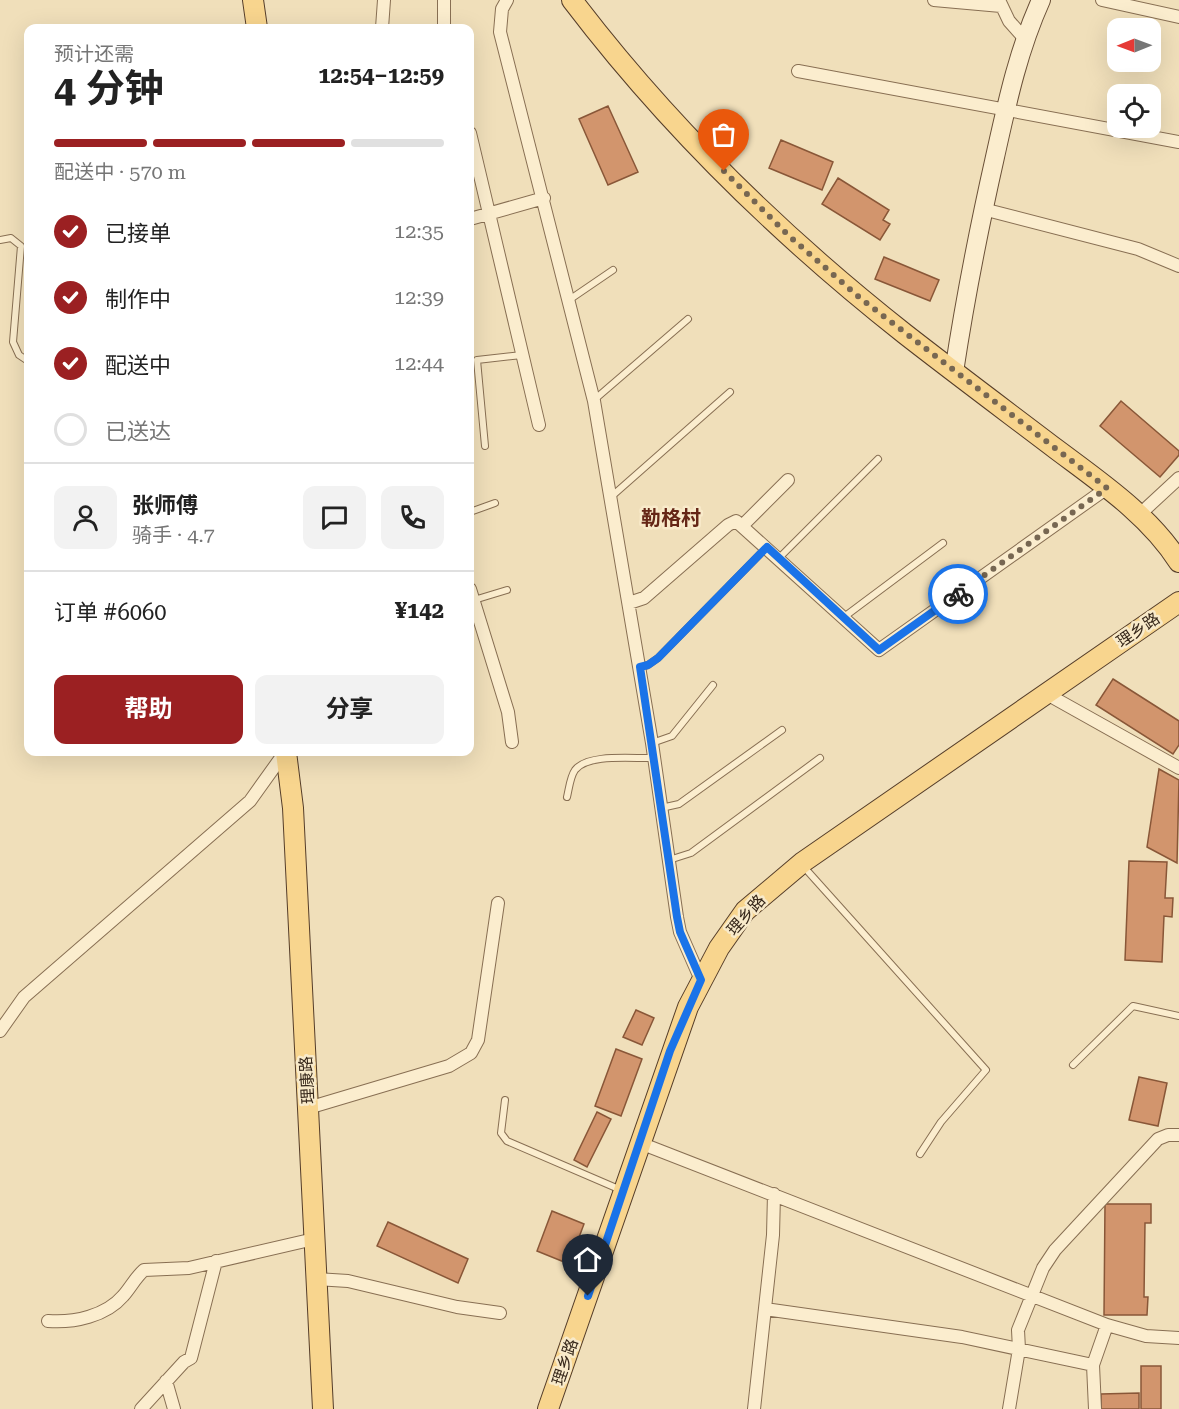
<!DOCTYPE html>
<html lang="zh">
<head>
<meta charset="utf-8">
<style>
	:root { --surface:#fff; --page:#f2f2f2; --text:#222; --muted:#767676; --line:#e0e0e0; --accent:#9b2022 }
	body { margin:0; font-family:"Roboto Serif","Noto Sans SC",serif; background:var(--page); color:var(--text); height:100vh; display:flex; flex-direction:column; font-size:22px; white-space:nowrap }
	* { box-sizing:border-box; margin:0 }
	p { font-size:20px; color:var(--muted) }
	.icon { flex:none; width:33px; height:33px; fill:none; stroke:currentColor; stroke-width:2; stroke-linecap:round; stroke-linejoin:round }
	.map { position:relative; flex:1; overflow:hidden }
	.sheet { position:absolute; left:24px; top:24px; width:450px; height:732px; display:flex; flex-direction:column; background:var(--surface); border-radius:12px; box-shadow:0 6px 24px #0002 }
	.sheet>* { flex:none }
	.needle { width:39px; rotate:269deg }
	.buttons { position:absolute; left:1107px; top:18px; display:grid; gap:12px }
	.buttons a { display:grid; place-items:center; width:54px; height:54px; border-radius:12px; background:var(--surface); box-shadow:0 6px 24px #0002; font-size:30px }
	.pin { position:absolute; display:grid; place-items:center; width:51px; height:51px; color:#fff; margin:-62px -26px; border-radius:50% 50% 50% 0; rotate:-45deg; box-shadow:0 0 6px #0007 }
	.pin .icon { rotate:45deg }
	.courier { position:absolute; display:grid; place-items:center; width:60px; height:60px; margin:-30px; border:4px solid #1a73e8; border-radius:50%; background:#fff; color:#222; box-shadow:0 2px 8px #0007 }
	.overview em { font-style:normal; font-weight:700 }
	.overview div { display:flex; flex-direction:column-reverse }
	.overview { display:flex; align-items:center; justify-content:space-between; height:102px; padding:0 30px }
	h1 { font-size:39px; font-weight:700; line-height:45px }
	.bar { display:grid; grid-template-columns:repeat(4,1fr); gap:9px 6px; align-content:center; height:72px; padding:0 30px }
	.bar i { height:8px; border-radius:4px; background:var(--line) }
	.bar .on { background:var(--accent) }
	.bar p { grid-column:span 4 }
	.line { display:flex; align-items:center; gap:15px; padding:0 30px; border-top:2px solid var(--line) }
	.line div { flex:1 }
	.round { display:grid; place-items:center; flex:none; width:63px; height:63px; border-radius:12px; background:var(--page) }
	ol { padding:0 30px; list-style:none }
	li { display:flex; align-items:center; gap:18px; height:66px }
	li p { margin-inline-start:auto }
	li .icon { padding:6px; border-radius:50%; background:var(--accent); color:#fff; stroke-width:4 }
	li:last-child { color:var(--muted) }
	li i { width:33px; height:33px; border:3px solid var(--line); border-radius:50% }
	.action { display:flex; gap:12px; margin-top:auto; padding:12px 30px }
	.action a { flex:1; height:69px; border-radius:12px; background:var(--accent); color:#fff; font-size:24px; font-weight:700; line-height:69px; text-align:center }
	.action a+a { background:var(--page); color:var(--text) }
	.map>svg:first-child { display:block }
	.building { fill:#d2956d; stroke:#895738; stroke-width:1.5 }
	.lines { fill:none; stroke-linecap:round; stroke-linejoin:round }
	.lane-casing { stroke:#886f53; stroke-width:8 }
	.street-casing { stroke:#886f53; stroke-width:14 }
	.secondary-casing { stroke:#6a5037; stroke-width:20 }
	.primary-casing { stroke:#553d29; stroke-width:22 }
	.lane { stroke:#fbedce; stroke-width:6 }
	.street { stroke:#fbedce; stroke-width:12 }
	.secondary { stroke:#fbedce; stroke-width:18 }
	.primary { stroke:#f8d58e; stroke-width:20 }
	.done { stroke:#776752; stroke-width:6; stroke-dasharray:0 10.8 }
	.route { stroke:#1a73e8; stroke-width:8 }
	.labels { text-anchor:middle; dominant-baseline:central; stroke-width:5; stroke-linejoin:round; paint-order:stroke }
	.street-label { font-size:16px; fill:#36271a; stroke:#f8eaca }
	.quarter-label { font-size:20px; font-weight:bold; fill:#652616; stroke:#f8eaca }
</style>
</head>
<body>
<div class="map">
<svg width="1179" height="1409" viewBox="0 0 1179 1409">
	<rect width="100%" height="100%" fill="#f0dfba"/>
	<path class="building" d="M608,106L638,172L608,185L579,119Z
		M781,140L833,162L822,190L769,168Z
		M838,178L889,210L883,220L890,224L880,240L822,204Z
		M884,257L939,280L930,301L875,279Z
		M1121,401L1179,451V455L1160,477L1100,426Z
		M1113,679L1179,721V745L1173,754L1096,705Z
		M1159,769L1179,780L1177,863L1147,847Z
		M1129,861L1167,862L1165,898H1173L1172,917L1164,916L1162,962L1125,960Z
		M636,1010L654,1018L642,1045L623,1037Z
		M616,1049L642,1059L621,1116L595,1106Z
		M1139,1077L1167,1083L1158,1126L1129,1120Z
		M597,1112L611,1119L587,1167L574,1160Z
		M1105,1204H1151V1223H1145L1144,1297H1148L1147,1315H1104Z
		M552,1211L584,1224L569,1264L537,1251Z
		M388,1222L468,1259L458,1283L377,1246Z
		M1141,1366H1161V1409H1141Z
		M1139,1393V1409H1101V1394Z"/>
	<g class="lines">
		<g class="lane-casing">
			<path id="lane" d="M0,240L11,238L21,246L13,342L19,355L28,361
				M569,300L613,270
				M594,400L688,319
				M485,446L477,360L522,355
				M612,496L730,392
				M470,512L495,503
				M779,558L878,459
				M474,600L507,590
				M844,617L943,543
				M640,667L648,665L658,658L767,547
				M652,743L672,736L713,685
				M567,797C569,789 570,777 575,770C588,753 634,759 654,758
				M661,808L679,804L782,730
				M669,860L691,853L820,758
				M803,866L986,1070L941,1122L920,1154
				M1073,1065L1133,1006L1179,1016
				M505,1100L501,1133L507,1141L621,1190"/>
		</g>
		<g class="street-casing">
			<path id="street" d="M444,0V28
				M507,0L502,9L500,32L594,401L652,743L677,917L680,932L701,980
				M934,0L1001,6
				M999,0L1009,21L1024,38
				M1102,0L1179,17
				M382,28L384,0
				M798,71L1179,142
				M470,133L539,425
				M983,209L1138,249L1179,266
				M470,219L544,198
				M1139,515L1179,478
				M743,525L788,480
				M470,589L508,712L512,742
				M629,603L644,598L728,525L736,521L879,650L1107,488
				M1045,693L1179,768
				M0,1031L24,997L250,801L285,752
				M308,1108L449,1066L471,1053L478,1040L498,903
				M640,1143L1107,1325L1146,1336L1179,1338
				M316,1279L348,1281L457,1307L500,1313
				M765,1309L962,1337L1093,1365
				M48,1321C74,1323 106,1316 123,1296C131,1287 135,1278 144,1270L189,1268L314,1239
				M166,1381L174,1409
				M141,1409L184,1362L191,1358L216,1261
				M754,1409L773,1235L774,1194
				M1009,1409L1019,1349L1018,1330L1043,1268L1055,1250L1158,1139L1168,1135H1179
				M1095,1409L1093,1365L1107,1325"/>
		</g>
		<g class="secondary-casing">
			<path id="secondary" d="M954,372C965,299 979,228 995,157C1007,103 1018,51 1041,0"/>
		</g>
		<g class="primary-casing">
			<path id="primary" d="M253,0L257,28
				M572,0C667,125 782,237 905,334C955,373 1006,411 1056,449C1100,482 1149,515 1179,562
				M286,752L293,808L323,1409
				M548,1409L688,1007L719,948L745,911L803,862L1179,602"/>
		</g>
		<use href="#lane" class="lane"/>
		<use href="#street" class="street"/>
		<use href="#secondary" class="secondary"/>
		<use href="#primary" class="primary"/>
	</g>
	<g class="lines">
		<path class="done" d="M724,171L788,235L860,298L1107,488L958,594"/>
		<path class="route" d="M588,1296L670,1051L701,980L680,932L677,917L640,667L648,665L658,658L767,547L879,650L958,594"/>
	</g>
	<g class="labels">
		<g class="street-label">
			<text transform="translate(1138 630) rotate(-34)">理乡路</text>
			<text transform="translate(746 915) rotate(-48)">理乡路</text>
			<text transform="translate(307 1080) rotate(-93)">理康路</text>
			<text transform="translate(565 1362) rotate(-71)">理乡路</text>
		</g>
		<g class="quarter-label">
			<text x="671" y="518">勒格村</text>
		</g>
	</g>
</svg>
<div class="buttons">
<a><svg class="needle" viewBox="-14 -14 28 28"><path d="M0-13l5 13h-10z" fill="#e53935"/><path d="M0 13l5-13h-10z" fill="#767676"/></svg></a>
<a><svg class="icon" aria-label="locate" viewBox="0 0 24 24"><circle cx="12" cy="12" r="6"/><path d="M12 2v4M12 18v4M2 12h4M18 12h4"/></svg></a>
</div>
<div class="pin" style="left:724px;top:171px;background:#ea580c"><svg class="icon" aria-label="bag" viewBox="0 0 24 24"><path d="M5 8h14l-1 12H6zM9 8a3 3 0 0 1 6 0"/></svg></div>
<div class="pin" style="left:588px;top:1296px;background:#1f2937"><svg class="icon" aria-label="home" viewBox="0 0 24 24"><path d="M3 11l9-7 9 7M6 9v11h12V9"/></svg></div>
<div class="courier" style="left:958px;top:594px"><svg class="icon" aria-label="bike" viewBox="0 0 24 24"><circle cx="6" cy="16" r="4"/><circle cx="18" cy="16" r="4"/><path d="M6 16l4-8h5l3 8M10 8l3 8H6M13 5h3"/></svg></div>
<section class="sheet">
<div class="overview"><div><h1>4 分钟</h1><p>预计还需</p></div><em>12:54–12:59</em></div>
<div class="bar"><i class="on"></i><i class="on"></i><i class="on"></i><i></i><p>配送中 · 570 m</p></div>
<ol>
<li><svg class="icon" aria-label="check" viewBox="0 0 24 24"><path d="M5 12l5 5 9-10"/></svg>已接单<p>12:35</p></li>
<li><svg class="icon" aria-label="check" viewBox="0 0 24 24"><path d="M5 12l5 5 9-10"/></svg>制作中<p>12:39</p></li>
<li><svg class="icon" aria-label="check" viewBox="0 0 24 24"><path d="M5 12l5 5 9-10"/></svg>配送中<p>12:44</p></li>
<li><i></i>已送达</li>
</ol>
<div class="line" style="height:108px"><a class="round"><svg class="icon" aria-label="person" viewBox="0 0 24 24"><circle cx="12" cy="8" r="4"/><path d="M4 21q1-7 8-7t8 7"/></svg></a><div><b>张师傅</b><p>骑手 · 4.7</p></div><a class="round"><svg class="icon" aria-label="chat" viewBox="0 0 24 24"><path d="M4 5h16v11H9l-5 4z"/></svg></a><a class="round"><svg class="icon" aria-label="phone" viewBox="0 0 24 24"><path d="M5 4h4l2 5-3 2q2 4 5 5l2-3 5 2v4C11 20 4 13 5 4z"/></svg></a></div>
<div class="line" style="height:78px"><div>订单 #6060</div><b>¥142</b></div>
<div class="action"><a>帮助</a><a>分享</a></div>
</section>
</div>
</body>
</html>
